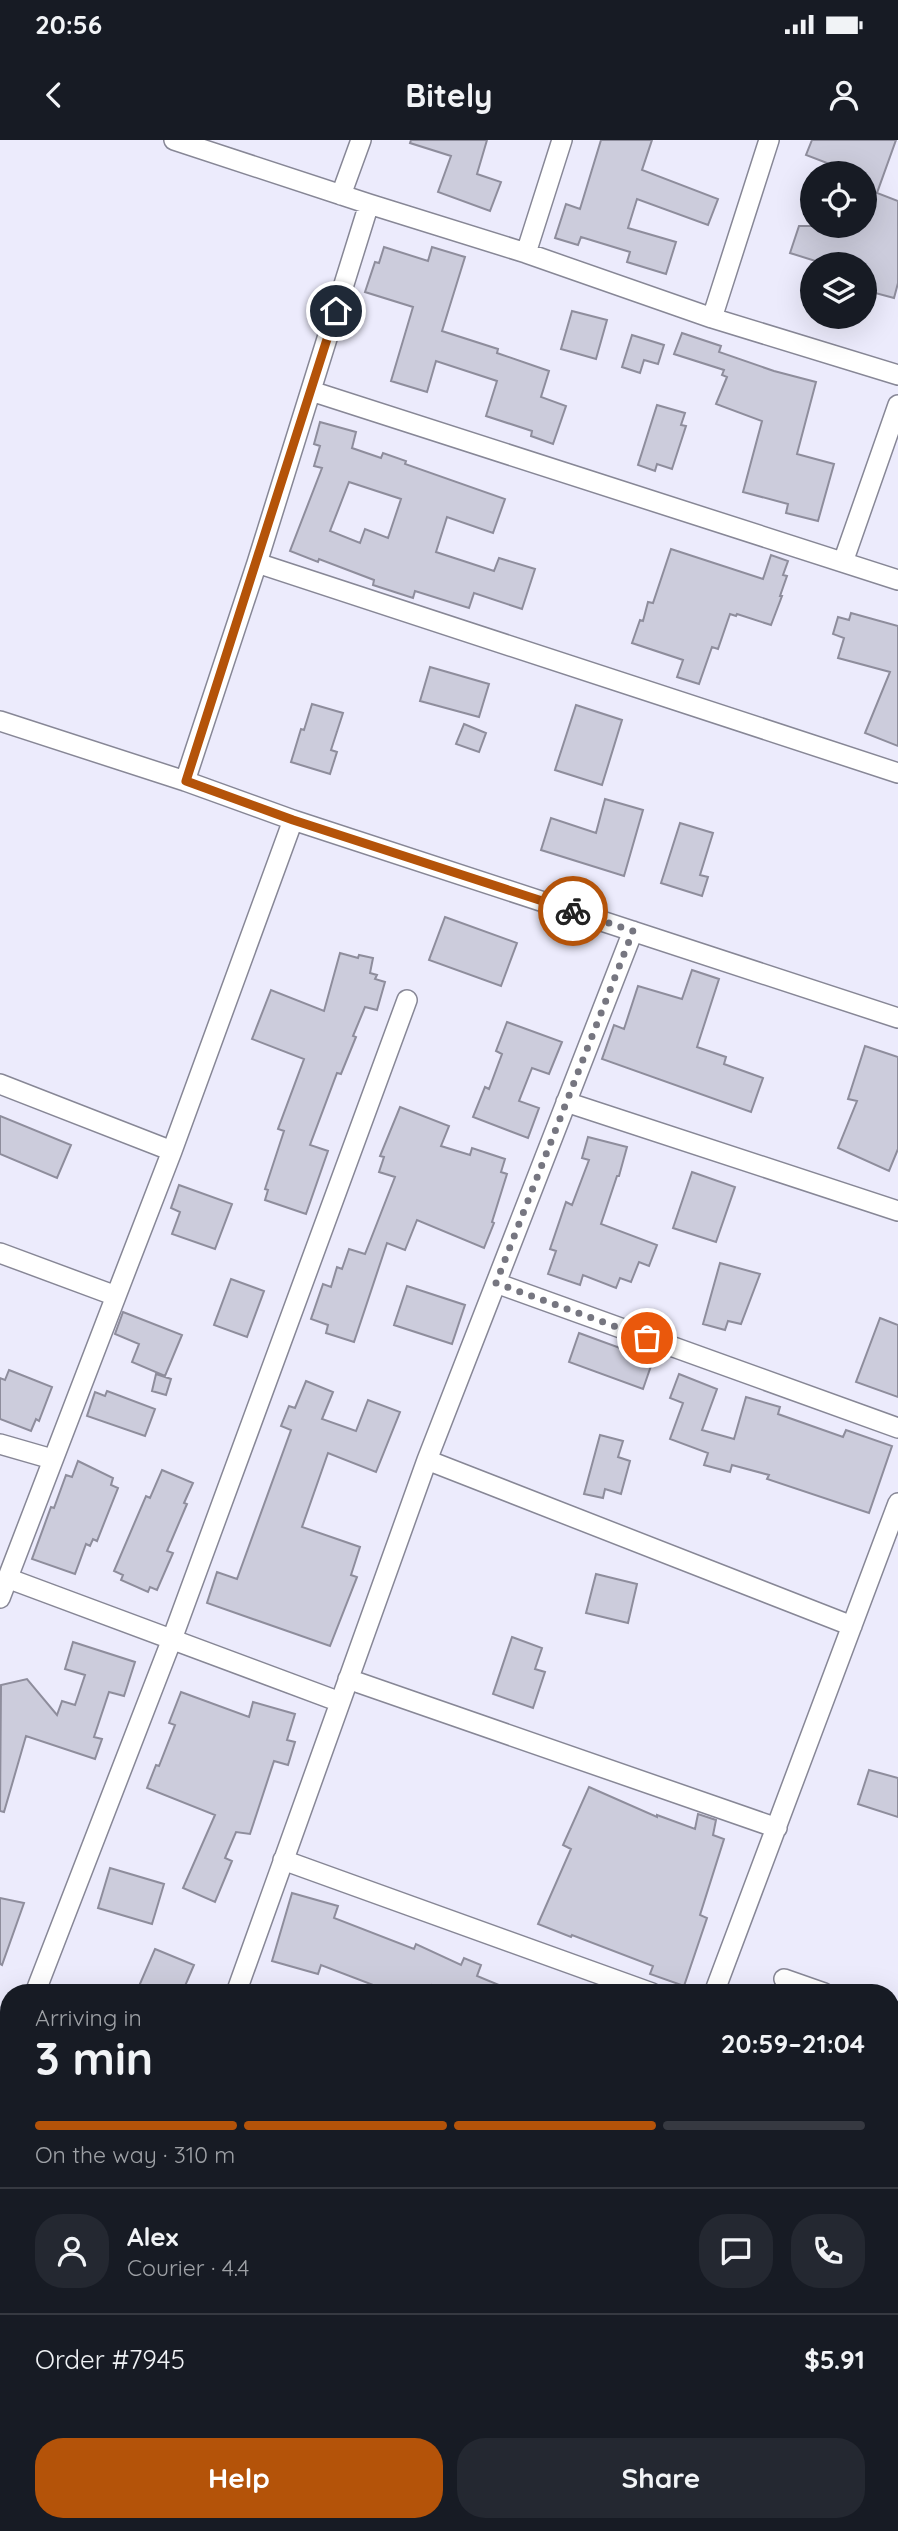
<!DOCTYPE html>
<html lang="en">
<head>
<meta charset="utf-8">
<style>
	:root { --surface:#171b24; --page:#242831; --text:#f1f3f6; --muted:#9ea1a6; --line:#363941; --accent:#b45309 }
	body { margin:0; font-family:Quicksand,sans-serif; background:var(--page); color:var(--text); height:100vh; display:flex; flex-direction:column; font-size:26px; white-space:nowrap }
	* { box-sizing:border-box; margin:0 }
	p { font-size:23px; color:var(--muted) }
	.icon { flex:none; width:38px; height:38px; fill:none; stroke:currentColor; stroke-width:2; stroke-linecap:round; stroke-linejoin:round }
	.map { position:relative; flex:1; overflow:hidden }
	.sheet { position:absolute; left:0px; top:1844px; width:900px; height:548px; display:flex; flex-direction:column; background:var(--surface); border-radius:28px 28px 0 0; box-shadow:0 7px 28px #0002 }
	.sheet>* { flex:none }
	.controls { position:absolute; left:800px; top:21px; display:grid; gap:14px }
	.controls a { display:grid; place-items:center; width:77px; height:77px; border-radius:50%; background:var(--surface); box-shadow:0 7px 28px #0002; font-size:35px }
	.pin { position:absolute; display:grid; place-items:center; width:60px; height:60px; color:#fff; margin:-30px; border:4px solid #fff; border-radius:50%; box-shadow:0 2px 7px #0007 }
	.courier { position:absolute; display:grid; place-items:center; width:70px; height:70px; margin:-35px; border:5px solid #b45309; border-radius:50%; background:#fff; color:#222; box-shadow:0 2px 9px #0007 }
	.headline em { font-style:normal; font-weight:800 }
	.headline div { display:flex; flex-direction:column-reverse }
	.headline { display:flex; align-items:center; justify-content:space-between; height:119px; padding:0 35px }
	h1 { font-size:46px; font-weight:800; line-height:52px }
	.bar { display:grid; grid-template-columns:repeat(4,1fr); gap:10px 7px; align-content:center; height:84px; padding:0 35px }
	.bar i { height:9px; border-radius:5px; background:var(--line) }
	.bar .on { background:var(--accent) }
	.bar p { grid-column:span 4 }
	.line { display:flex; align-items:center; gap:18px; padding:0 35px; border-top:2px solid var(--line) }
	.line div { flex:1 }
	.round { display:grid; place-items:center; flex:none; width:74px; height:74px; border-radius:28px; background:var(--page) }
	.primary-button { display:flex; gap:14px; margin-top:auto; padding:14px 35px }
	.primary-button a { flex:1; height:80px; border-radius:28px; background:var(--accent); color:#fff; font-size:28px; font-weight:800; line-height:80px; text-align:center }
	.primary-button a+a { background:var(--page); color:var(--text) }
	.status { display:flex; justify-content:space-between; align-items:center; height:49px; padding:0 35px; background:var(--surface); direction:ltr }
	.status svg { height:19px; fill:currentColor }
	header { display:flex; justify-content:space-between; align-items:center; height:91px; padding:0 35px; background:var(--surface); font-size:32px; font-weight:800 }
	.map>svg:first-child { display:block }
	.building { fill:#ccccdc; stroke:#8e8d9c; stroke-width:2; fill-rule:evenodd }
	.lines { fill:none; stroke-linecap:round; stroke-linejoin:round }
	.minor-casing { stroke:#878796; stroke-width:22 }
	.minor { stroke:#fff; stroke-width:19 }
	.done { stroke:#767680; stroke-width:7; stroke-dasharray:0 12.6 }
	.route { stroke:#b45309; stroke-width:9 }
</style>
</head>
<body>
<div class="status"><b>20:56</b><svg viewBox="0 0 49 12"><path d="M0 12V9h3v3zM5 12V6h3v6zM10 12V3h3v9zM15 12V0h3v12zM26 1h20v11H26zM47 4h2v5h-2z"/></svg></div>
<header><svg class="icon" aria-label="back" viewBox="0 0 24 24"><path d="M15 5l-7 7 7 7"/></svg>Bitely<svg class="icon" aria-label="person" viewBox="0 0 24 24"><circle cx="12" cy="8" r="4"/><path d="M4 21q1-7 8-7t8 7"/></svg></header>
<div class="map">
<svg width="898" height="2391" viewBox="0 0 898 2391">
	<rect width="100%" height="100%" fill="#ecebfc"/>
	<path class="building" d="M411,0H487L477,34L501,42L490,71L438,52L451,16L410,3Z
		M601,0H652L642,30L718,59L708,85L637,59L628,88L676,102L666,134L627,122L630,112L581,97L578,105L555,98L566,64L580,69Z
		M812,0H896L877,53L898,61V143L894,158L864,150V124H825L790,113L799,86H864V33H853L806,15Z
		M384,107L428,121L432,107L465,117L442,191L498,209L497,213L549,231L541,257L566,266L553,304L531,296L532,291L486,276L497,241L436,221L427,252L391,241L413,167L365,152L375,122L379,123Z
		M572,171L607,180L596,219L561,209Z
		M682,193L721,206L719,212L774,231L816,242L797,314L834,324L818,381L786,373L788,364L743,352L762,281L716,264L727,237L722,235L724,230L674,214Z
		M632,195L664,205L658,224L644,220L640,233L622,227Z
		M657,265L685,273L681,285L686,286L672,329L657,324L655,331L638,325Z
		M320,282L356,292L352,308L381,318L383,313L406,321L405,324L505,359L493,393L447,377L436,412L494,431L499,418L535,429L522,469L474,453L469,468L415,451L413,458L373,445L374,440L319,419L318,422L290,411L322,328L314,326L320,306L314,304ZM349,342L401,359L388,398L365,389L360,403L330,391Z
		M671,409L763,439L771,415L788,421L783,435L787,436L780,456H782L771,485L737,474L736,476L730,474L718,509L712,507L699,544L677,537L683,520L632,503L640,480L643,481L648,462L653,463Z
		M851,473L898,486V606L865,593L890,532L838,518L844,498L833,494L838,477L849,480Z
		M430,527L489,544L479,577L420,561Z
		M312,564L343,573L331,610L337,612L330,634L291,622L301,589L304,590Z
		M576,565L622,580L602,645L555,630Z
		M464,584L486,593L479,612L456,604Z
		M605,659L643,670L624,736L541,710L551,678L596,693Z
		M680,683L713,693L700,735L708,737L702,756L661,743Z
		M445,777L517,803L501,846L429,820Z
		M340,813L358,818L359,815L373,818L370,833L377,835L375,839L385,842L377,870L365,867L353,896L356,897L341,934L337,933L310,1005L328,1011L306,1074L265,1060L268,1050L265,1049L284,991L278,989L304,919L252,899L271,850L324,871Z
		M692,830L719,839L697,907L726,917L724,924L763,938L751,972L602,919L614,885L624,889L638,846L682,859Z
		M507,882L562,902L549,934L532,928L519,961L539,968L528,998L473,977L485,947L489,949L502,914L496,911Z
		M865,906L898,917V1009L889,1031L838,1008L857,961L848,959Z
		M400,967L449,986L441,1006L470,1015L472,1008L505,1019L501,1032L507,1034L492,1082L494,1083L484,1108L417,1080L405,1110L387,1103L354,1202L326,1193L328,1185L311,1179L323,1144L331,1147L337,1127L342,1129L349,1109L365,1114L395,1037L379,1032L384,1017L380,1016Z
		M0,976L71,1005L57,1038L0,1014Z
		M588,997L627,1007L619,1036H617L601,1084L657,1105L649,1126L639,1122L631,1142L620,1138L616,1148L583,1135L580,1145L548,1134L556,1111L550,1109L566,1062L572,1065L589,1020L582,1018Z
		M692,1032L735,1047L716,1102L673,1088Z
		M179,1045L232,1064L215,1109L172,1094L180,1072L171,1068Z
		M720,1123L760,1134L741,1184L728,1181L725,1190L703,1184Z
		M231,1139L264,1151L247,1197L214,1185Z
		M407,1146L465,1165L452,1204L394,1185Z
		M123,1172L182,1195L165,1236L132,1222L139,1204L115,1194Z
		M880,1178L898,1185V1257L856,1242Z
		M579,1193L653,1220L643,1249L569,1222Z
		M9,1230L52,1247L39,1281L36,1279L31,1291L0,1279V1238L5,1240Z
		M156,1234L171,1239L166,1255L152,1251Z
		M679,1234L717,1249L702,1290L734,1299L746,1257L780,1267L778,1274L843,1297L846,1290L892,1306L869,1373L767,1339L769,1335L732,1325L730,1332L704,1325L708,1313L670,1299L683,1263L670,1258Z
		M306,1241L333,1252L322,1279L356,1291L368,1260L400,1272L376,1332L328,1313L302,1387L360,1407L351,1435L357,1437L330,1506L207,1463L217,1432L237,1439L291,1290L281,1286L289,1266L295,1268Z
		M107,1251L155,1269L145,1296L87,1276L95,1252L105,1256Z
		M600,1295L623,1301L618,1317L630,1321L621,1354L605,1349L603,1358L584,1354Z
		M78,1321L113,1338L111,1345L118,1348L97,1401L93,1399L90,1406L86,1404L75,1434L32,1419L51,1367L54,1368L66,1335L72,1337Z
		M162,1330L193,1343L184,1363L187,1364L167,1411L173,1413L157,1450L150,1447L148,1452L121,1440L123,1435L114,1431L146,1356L150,1358Z
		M596,1434L637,1444L628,1483L586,1473Z
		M512,1497L542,1508L535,1529L545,1532L533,1568L493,1554Z
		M73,1502L135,1522L124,1556L109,1552L94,1597L102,1599L95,1619L26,1596L4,1672L0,1671L1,1545L27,1539L57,1575L62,1561L75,1565L85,1535L65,1529Z
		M181,1552L249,1577L253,1562L295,1574L287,1600L295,1602L288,1625L274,1621L250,1694L236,1692L225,1718L232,1721L215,1762L183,1748L215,1675L147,1648L156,1625L159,1626L175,1585L169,1583Z
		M869,1630L898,1638V1677L858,1664Z
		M589,1647L657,1677V1675L695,1689L698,1674L716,1680L713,1695L724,1699L700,1775L707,1778L684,1846L650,1834L653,1826L572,1795L571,1797L538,1784L571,1709L563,1705Z
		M110,1728L164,1744L152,1784L98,1768Z
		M292,1753L338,1766L334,1778L414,1809L416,1804L461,1825L464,1818L481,1825L477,1836L518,1853H455L432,1845L428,1853H394L321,1825L318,1834L272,1821Z
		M0,1758L24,1763L2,1825L0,1824Z
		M155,1809L194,1825L182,1853H136Z"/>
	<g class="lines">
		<g class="minor-casing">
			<path id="minor" d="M174,0L369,64L526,113L712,178L898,235
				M341,55L361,0
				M526,113L562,0
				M712,178L769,0
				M311,251L898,440
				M843,422L898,265
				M257,423L898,633
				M0,581L185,641L293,680L898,878
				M185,641L257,423L369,64
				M0,944L172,1011
				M566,962L898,1071
				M0,1113L116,1156L0,1458
				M496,1143L898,1288
				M116,1156L172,1011L293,680
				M0,1304L52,1319
				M427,1320L852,1486
				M7,1438L340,1562
				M348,1539L777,1688
				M283,1720L652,1853
				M784,1839L824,1853
				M35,1853L172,1499L407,860
				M236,1853L427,1320L633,791
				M714,1853L898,1363
				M891,1877L898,1880
				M0,1943L9,1920
				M0,1980L9,1981
				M0,2184L9,2185
				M891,2306L898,2288
				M0,2385L50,2391
				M517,2391L520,2384
				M857,2391L859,2384"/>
		</g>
		<use href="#minor" class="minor"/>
	</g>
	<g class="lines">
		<path class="done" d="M573,771L633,791L496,1143L647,1198"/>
		<path class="route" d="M336,171L186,641L293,680L573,771"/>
	</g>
</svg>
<div class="controls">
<a><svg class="icon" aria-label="locate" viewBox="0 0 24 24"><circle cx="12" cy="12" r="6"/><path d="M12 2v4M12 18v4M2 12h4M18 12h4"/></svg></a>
<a><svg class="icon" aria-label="layers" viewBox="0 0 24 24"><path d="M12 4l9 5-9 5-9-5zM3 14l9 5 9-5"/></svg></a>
</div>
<div class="pin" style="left:647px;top:1198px;background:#ea580c"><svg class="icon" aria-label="bag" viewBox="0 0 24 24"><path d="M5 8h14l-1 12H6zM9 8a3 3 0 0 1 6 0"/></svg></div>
<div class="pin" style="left:336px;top:171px;background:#1f2937"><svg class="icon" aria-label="home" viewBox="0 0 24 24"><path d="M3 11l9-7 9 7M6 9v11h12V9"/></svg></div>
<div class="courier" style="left:573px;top:771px"><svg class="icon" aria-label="bike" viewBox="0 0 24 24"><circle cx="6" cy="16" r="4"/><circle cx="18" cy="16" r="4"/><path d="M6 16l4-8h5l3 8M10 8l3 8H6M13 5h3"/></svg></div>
<section class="sheet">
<div class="headline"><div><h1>3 min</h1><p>Arriving in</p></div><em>20:59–21:04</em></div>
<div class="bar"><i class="on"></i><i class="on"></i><i class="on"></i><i></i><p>On the way · 310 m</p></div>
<div class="line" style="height:126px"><a class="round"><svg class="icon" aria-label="person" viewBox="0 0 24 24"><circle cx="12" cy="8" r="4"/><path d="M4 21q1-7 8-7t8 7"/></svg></a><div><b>Alex</b><p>Courier · 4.4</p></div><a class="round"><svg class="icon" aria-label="chat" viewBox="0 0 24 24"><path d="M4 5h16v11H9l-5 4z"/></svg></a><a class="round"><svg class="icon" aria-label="phone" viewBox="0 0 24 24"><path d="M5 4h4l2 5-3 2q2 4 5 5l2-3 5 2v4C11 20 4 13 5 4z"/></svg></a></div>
<div class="line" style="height:91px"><div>Order #7945</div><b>$5.91</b></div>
<div class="primary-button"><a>Help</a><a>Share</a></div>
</section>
</div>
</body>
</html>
